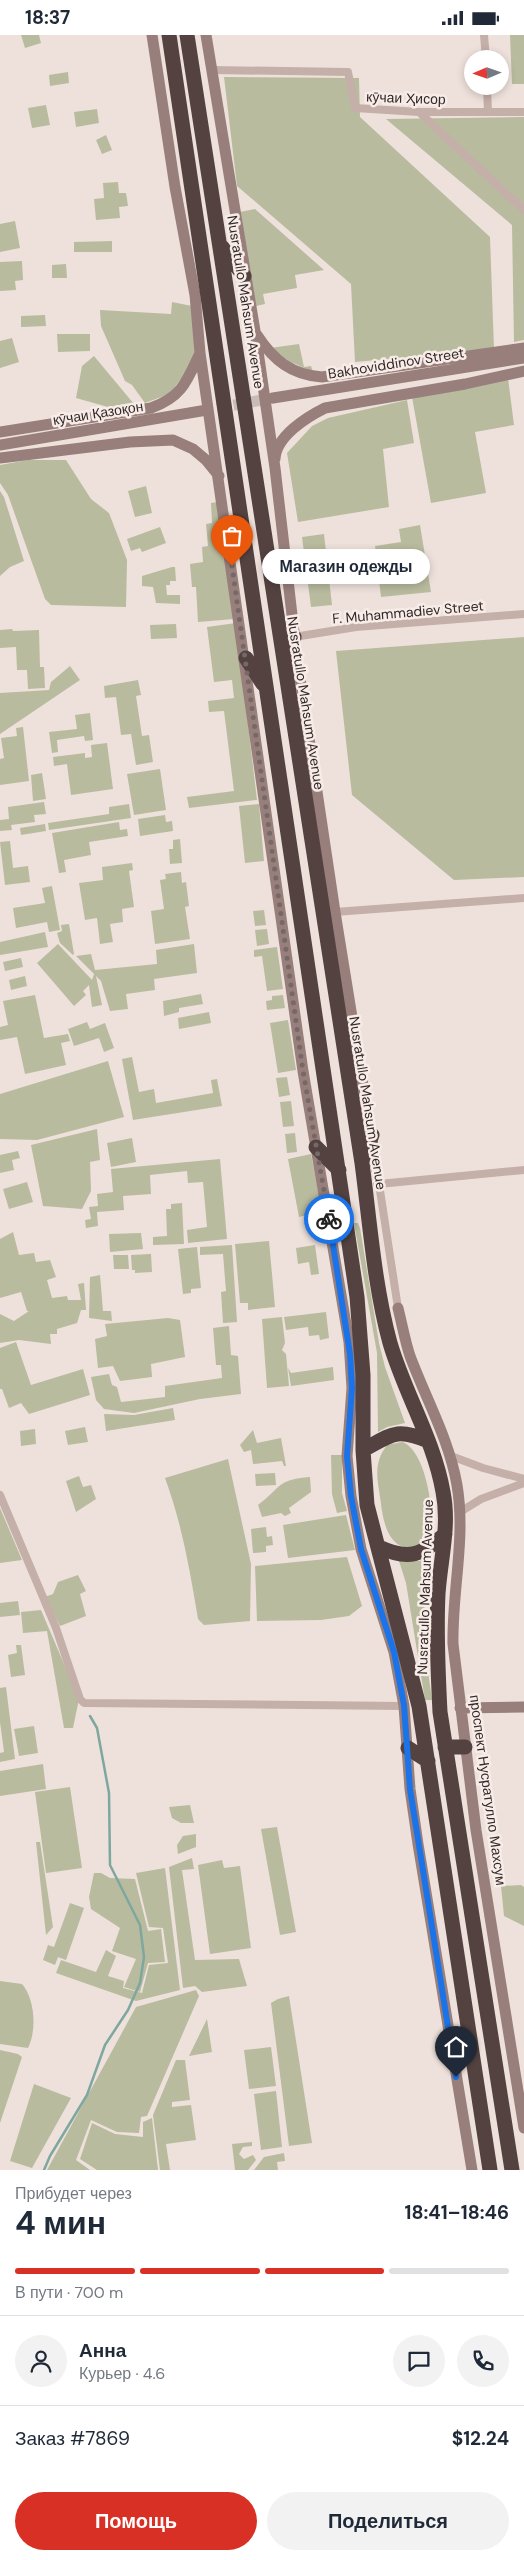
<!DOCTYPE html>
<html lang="ru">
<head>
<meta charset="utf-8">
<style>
	:root { --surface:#fff; --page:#f2f2f3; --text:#1f2937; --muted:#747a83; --line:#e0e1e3; --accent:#d93025 }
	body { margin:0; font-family:"DM Sans",sans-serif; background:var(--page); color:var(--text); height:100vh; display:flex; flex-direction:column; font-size:19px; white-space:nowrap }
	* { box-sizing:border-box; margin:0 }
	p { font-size:16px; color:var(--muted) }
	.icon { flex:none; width:28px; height:28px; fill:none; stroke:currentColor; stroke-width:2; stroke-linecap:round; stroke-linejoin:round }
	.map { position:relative; height:2135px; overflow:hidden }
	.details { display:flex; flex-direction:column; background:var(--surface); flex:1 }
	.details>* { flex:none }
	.needle { width:32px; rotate:268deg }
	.buttons { position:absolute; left:464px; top:15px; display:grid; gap:10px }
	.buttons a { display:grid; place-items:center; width:45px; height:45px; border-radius:50%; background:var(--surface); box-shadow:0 2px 8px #0003; font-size:25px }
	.pin { position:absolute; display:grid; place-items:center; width:42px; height:42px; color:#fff; margin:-51px -21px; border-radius:50% 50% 50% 0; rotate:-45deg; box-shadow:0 0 5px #0007 }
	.pin .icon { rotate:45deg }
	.courier { position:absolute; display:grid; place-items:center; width:50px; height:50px; margin:-25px; border:4px solid #1a73e8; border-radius:50%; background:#fff; color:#222; box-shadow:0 1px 6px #0007 }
	.bubble { position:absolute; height:35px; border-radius:18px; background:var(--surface); box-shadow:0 2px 8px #0003; font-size:16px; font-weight:700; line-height:35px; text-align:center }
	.head em { font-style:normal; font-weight:700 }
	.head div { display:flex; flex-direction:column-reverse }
	.head { display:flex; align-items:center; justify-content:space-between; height:85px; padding:0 15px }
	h1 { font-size:32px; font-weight:700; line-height:38px }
	.bar { display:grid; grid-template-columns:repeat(4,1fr); gap:8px 5px; align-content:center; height:60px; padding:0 15px }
	.bar i { height:6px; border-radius:4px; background:var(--line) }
	.bar .selected { background:var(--accent) }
	.bar p { grid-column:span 4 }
	.line { display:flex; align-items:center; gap:12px; padding:0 15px; border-top:1px solid var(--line) }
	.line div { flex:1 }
	.round { display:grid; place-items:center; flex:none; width:52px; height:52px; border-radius:26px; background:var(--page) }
	.button { display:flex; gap:10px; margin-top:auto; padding:10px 15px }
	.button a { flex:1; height:58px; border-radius:30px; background:var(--accent); color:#fff; font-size:20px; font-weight:700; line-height:58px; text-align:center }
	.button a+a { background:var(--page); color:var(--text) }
	.status { display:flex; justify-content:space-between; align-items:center; height:35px; padding:0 25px; background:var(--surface); direction:ltr }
	.status svg { height:14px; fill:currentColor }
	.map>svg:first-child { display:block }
	.green { fill:#b8bb9e }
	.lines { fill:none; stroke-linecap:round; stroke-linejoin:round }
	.stream { stroke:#7ea7a0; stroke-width:2.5 }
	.secondary-tunnel { stroke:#c9bcb8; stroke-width:11; stroke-dasharray:11 5.5; stroke-linecap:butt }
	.street { stroke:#c5afa9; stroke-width:8 }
	.secondary { stroke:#987f7b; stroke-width:11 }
	.highway { stroke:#534240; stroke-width:15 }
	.done { stroke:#746967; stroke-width:5; stroke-dasharray:0 9 }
	.route { stroke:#1a73e8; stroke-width:6 }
	.labels { text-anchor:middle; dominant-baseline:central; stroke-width:5; stroke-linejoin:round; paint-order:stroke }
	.street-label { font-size:14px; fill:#332928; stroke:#f7ece7 }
</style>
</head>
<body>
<div class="status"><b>18:37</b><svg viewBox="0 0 49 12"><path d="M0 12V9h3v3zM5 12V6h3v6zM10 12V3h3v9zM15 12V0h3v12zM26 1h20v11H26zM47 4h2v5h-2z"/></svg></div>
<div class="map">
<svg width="524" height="2135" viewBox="0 0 524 2135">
	<rect width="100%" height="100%" fill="#eee1dc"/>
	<path class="green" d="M21,0H39L41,8L25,13Z
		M510,0H524V49H512Z
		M68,37L69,48L50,51L49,40Z
		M224,42L359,43L360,82L490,202L494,314L355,327L351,249L237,151Z
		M46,70L50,90L32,93L28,73Z
		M97,74L99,88L76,92L74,77Z
		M524,82V305L514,307L512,190L386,84Z
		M106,100L112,115L102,119L96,105Z
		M118,147L119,158H126L128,171L119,172L120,183L96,185L94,164L104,163L103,148Z
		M255,174L324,235L295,240L297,253L263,259L265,269L256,271L240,177Z
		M15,186L20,213L0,217V189Z
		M112,206V217H74V207Z
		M22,226L23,245L15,246L16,255L0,256V227Z
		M66,229L67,243H52V230Z
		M172,267L192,271L195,317L185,339L169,359L145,368L132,350L125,346L101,291L100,275L171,279Z
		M45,280L46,291L21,292V281Z
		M57,299H90V316L58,317Z
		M12,303L19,327L0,333V306Z
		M299,309L304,332L311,331L313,337L289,326L270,313Z
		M94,321L134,369L108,372L76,363L82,331Z
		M508,343L514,390L475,397L486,458L431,468L412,362Z
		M407,365L414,408L383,414L389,472L298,487L287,418L312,391L328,383Z
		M28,425H66L91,464L109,478L127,525L126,572L51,570L45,564L8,460L0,448V430Z
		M146,451L152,478L135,482L128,456Z
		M0,456L4,462L24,526L10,532L0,541Z
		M225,466L234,584L198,587L196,552H192L190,529L203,527L202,512L208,511L206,489L212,488L211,468Z
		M420,490L431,557L381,562L375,511L401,507L399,494Z
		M160,492L166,508L142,517L140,513L131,516L127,504Z
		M324,499L332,570L311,572L302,502Z
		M172,532H175L176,546H170V550H166L167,560H180V569L156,568L153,552L142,551V541Z
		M236,588L257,765L189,773L187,762L234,756L224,676L209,677L208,666L234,663L232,645L214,647L207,592Z
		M176,589L177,603L151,604L150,590Z
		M12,594L13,596L39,595L40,632H44L45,653L28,654L27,635H17L16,612L0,613V595Z
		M524,602V842L454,845L352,760L336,616Z
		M70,631L80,645L0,699V658L49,655L51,647Z
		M138,645L141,660L136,661L142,701L149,700L153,727L136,730L131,699L121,700L116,662L105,663L104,651Z
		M90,678L93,705L85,706L84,701L57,705L58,717L52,718L49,697L77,694L75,680Z
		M23,692L29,746L0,750V724L4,723L1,703L17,701L16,693Z
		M107,708L113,754L71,760L67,729L54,731L53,722L85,718V723L92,722L91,710Z
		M160,734L166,775L134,780L127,739Z
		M42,738L46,764L33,766L31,740Z
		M44,767L46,779L34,780L35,787L11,790L12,795L0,796V785L9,784L8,772Z
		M129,769L131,783L49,795L48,788L109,779V772Z
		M259,769L264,826L245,828L239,771Z
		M165,780L166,787L172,786L173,796L140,801L138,784Z
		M119,787L120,795L127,794L128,801L89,807L91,820L64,825L66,837L59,838L52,798Z
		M45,789L46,796L21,800L20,793Z
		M180,804L182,828L170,829L169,814H173V805Z
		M10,806L13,833L28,831L30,847L5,850L0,807Z
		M132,828L133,835L129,836L134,872L122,874L123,887L110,889L113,907L100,909L97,883L85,885L79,848L103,845L102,832Z
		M181,837L182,848L186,847L189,871L185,872L190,904L155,909L151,876L164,874L160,845L166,844L165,839Z
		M52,851L60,895L49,897L47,887L16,893L13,873L45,868L42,853Z
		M264,875L266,890L255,891L253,876Z
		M69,889L74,919L73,920L60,908L57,898L62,896L61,890Z
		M267,894L269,909L257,911L255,895Z
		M45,897L48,912L0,920V907Z
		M58,909L92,945L94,939L76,921L91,919L95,935L157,929L156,915L194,909L197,938L154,944L155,955L126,959L128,974L110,976L101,946L96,941L102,970L92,972L89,950L83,956L86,960L74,971L37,928Z
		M277,912L283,954L267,956L262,921L254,922V915Z
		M21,923L23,932L5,936L3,927Z
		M25,941L27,951L11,955L9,945Z
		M201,959L203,969L179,973V977L164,981L163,966Z
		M35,960L44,1003L68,999L70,1006L61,1008L66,1030L25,1039L17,1002L0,1005V992L8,990L3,966Z
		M283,960L285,973L267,975L266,966L272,965V961Z
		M209,977L211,988L179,994L178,983Z
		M288,985L296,1035L278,1038L270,988Z
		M87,987L90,994L105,988L114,1013L104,1017L99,1003L74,1011L68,994Z
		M132,1022L139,1057L154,1054L156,1068L213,1058L211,1045L217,1044L222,1071L133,1085L122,1024Z
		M108,1026L124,1082L37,1105L0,1104V1059Z
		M287,1042L290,1060L279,1062L276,1043Z
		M291,1066L294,1091L283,1092L280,1067Z
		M97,1094L100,1125L90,1127L91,1156L82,1174L43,1171L31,1110Z
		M295,1098L297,1117L287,1118L285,1099Z
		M132,1103L136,1127L111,1132L107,1108Z
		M18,1116L20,1123L12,1125L14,1135L0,1138V1120Z
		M311,1119L324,1186L309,1189L307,1180L299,1182L288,1124Z
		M220,1124L227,1204L188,1208L187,1195L207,1192L203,1147L188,1148L187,1136L150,1140L151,1159L123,1161L124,1175L97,1177L98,1191L86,1193L85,1185L91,1184L89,1172L98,1171L97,1159L113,1157L111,1134Z
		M27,1147L33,1167L9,1174L3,1154Z
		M182,1168L184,1209L153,1210V1202L167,1201L166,1174H171V1169Z
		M354,1188H358L360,1193L379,1308L385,1332L405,1388L387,1392L378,1397L377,1318Z
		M13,1197L19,1220L34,1218L36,1227L50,1225L56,1242L47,1245L52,1263L67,1261L68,1265H81L78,1249L84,1248L86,1275H81L77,1288L57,1294V1299H50L51,1309L19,1305L0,1308V1279L14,1286L29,1276H27L21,1257L0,1263V1204Z
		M141,1198L143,1214L110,1217L109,1199Z
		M269,1206L275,1272L248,1275V1268H240L235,1209Z
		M232,1210L237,1287L223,1288L221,1257L226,1256L223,1219L200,1220V1212Z
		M315,1210L319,1239L311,1240L309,1227L298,1229L296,1213Z
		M197,1212L201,1253L191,1254V1258L183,1259L178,1214Z
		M151,1219L152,1237L135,1238V1235H132L131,1220Z
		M113,1220H128L129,1234H114Z
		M100,1240L103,1276H111L112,1286L89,1283L90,1242Z
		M326,1277L329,1303L320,1305L319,1300L309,1301L308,1292L286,1295L284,1282Z
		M282,1282L285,1308L282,1315L286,1319L289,1351L267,1353L262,1284Z
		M168,1283L180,1285L185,1322L151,1329L152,1342L120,1346L113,1331L98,1333L95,1304L107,1301L105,1289Z
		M229,1291L231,1320L238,1321L241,1359L200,1364L134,1378L104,1374L96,1365L91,1342L109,1339L112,1350L117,1352L121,1367L165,1362V1351L222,1343L221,1330H216L213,1293Z
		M16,1307L31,1350L83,1334L90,1360L29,1379L21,1368L9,1373L2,1354H0V1313Z
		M333,1332L334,1345L291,1351L288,1333L291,1338Z
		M173,1373L175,1385L106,1396L104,1379L134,1380Z
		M85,1392L88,1407L68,1410L65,1396Z
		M35,1394L36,1409L21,1411L20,1396Z
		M253,1395L257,1408L281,1403L286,1431H284L282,1426L253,1429L251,1415L244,1417L240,1410Z
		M402,1407C425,1413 437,1481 428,1500C425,1506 419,1511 413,1512C389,1516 383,1486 381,1469C378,1445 372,1430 387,1410Z
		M331,1420H342V1458L347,1476L337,1478L332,1459Z
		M228,1424L251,1529L250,1586L204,1590L198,1584C190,1536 182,1489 165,1443Z
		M275,1438L276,1450L256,1451L255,1439Z
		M79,1441L83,1452L91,1450L96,1464L76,1477L66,1446Z
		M310,1442L311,1457L289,1473L291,1478L285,1481L281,1478L262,1482L258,1470C283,1451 276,1445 310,1442Z
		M0,1473L22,1525L0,1528Z
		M346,1480L355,1515L288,1523L283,1490Z
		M266,1492L267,1502L272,1501L273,1510L266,1511V1517L253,1518L251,1494Z
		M347,1522L362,1571L349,1581L321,1585L257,1586L255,1531Z
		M428,1522L423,1600L432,1665H425L406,1548L399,1526H420Z
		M78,1540L86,1556L80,1559L86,1581L60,1591L45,1562L53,1559L58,1547Z
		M18,1566L20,1580L0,1582V1568Z
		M41,1575L79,1664L73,1693H64L47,1596L23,1598L21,1577Z
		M16,1610H21L25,1640L11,1642L8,1620L17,1618Z
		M6,1652L15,1724L0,1727V1718L4,1717L0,1687V1653Z
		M34,1691L38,1718L19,1721L14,1694Z
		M43,1729L46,1754L0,1761V1736Z
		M70,1752L82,1833L46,1838L35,1757Z
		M190,1770L194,1788H181L172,1783L169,1772Z
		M277,1792L296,1897L280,1900L261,1794Z
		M196,1799V1812L178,1819L177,1810L183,1801Z
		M36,1807H40L53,1892L46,1900Z
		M192,1823L194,1834L182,1835L195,1925L239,1924L247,1951L202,1957L195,1951L183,1953L169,1832Z
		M222,1825L224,1833L240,1831L251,1913L210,1919L198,1830Z
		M165,1833L180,1955L136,1966L56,1938L61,1925L96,1937L106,1915L116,1921L108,1941L124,1946L123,1953L142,1958L149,1930L168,1928L163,1893L149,1892L136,1838Z
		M94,1838H101L110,1843L135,1844L148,1896L161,1894L165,1927L148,1928L140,1957L124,1952L136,1924L112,1916L120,1893L91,1874L89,1862Z
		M521,1850L524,1852V1891L504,1881L501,1851Z
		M70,1868L84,1873L66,1925L58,1922L55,1930L43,1925L48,1910L54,1912Z
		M0,1946L22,1949C35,1964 37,1995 28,2013L0,2009Z
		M196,1955L199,1961L147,2081L141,2082L139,2098L117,2097L91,2085L76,2125L90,2135H47L136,1972Z
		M289,1961L312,2108L289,2111L271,1968L278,1964Z
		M207,1984L212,2017L189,2021Z
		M271,2012L276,2051L249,2054L244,2015Z
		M0,2015L18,2019L22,2022L0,2088Z
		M176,2025H185L190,2065L172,2067V2072L191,2070L196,2105L166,2109L170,2135H160L153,2080Z
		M34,2049L71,2063L32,2133L10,2126Z
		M276,2056L282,2112L261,2115L254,2059Z
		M152,2083L158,2135H97L80,2124L92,2088L115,2099L143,2102V2087Z
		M252,2107V2111L243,2112L239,2119L244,2124L253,2120L256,2125L248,2135H235L232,2109Z
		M284,2118L285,2126L277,2127L278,2135H254L264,2122Z"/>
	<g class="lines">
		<path class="stream" d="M44,2135L50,2121L87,2060L105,2010L128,1975L140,1948L144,1922L140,1890L110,1830L109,1758L97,1693L90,1681"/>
		<path class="secondary-tunnel" d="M201,376L273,363"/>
		<path class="street" d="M484,0L486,24
			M212,35L348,37L355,73L419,77H524
			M487,51L488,77
			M419,77L524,175
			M294,602L356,592L524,579
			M335,877L524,863
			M398,1273L379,1149L524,1135
			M451,1421L483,1433L524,1444
			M0,1460L56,1593L80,1664L84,1668L404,1671
			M460,1477L481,1464L524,1448"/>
		<path class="secondary" d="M152,0L175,152L195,260L200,318L303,1036L349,1307L352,1353L347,1421L351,1461L361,1514L394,1617L404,1671L410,1754L418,1809L472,2135
			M206,0L255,296L275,433L297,623L335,877L379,1149
			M257,300C273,325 292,340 322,342L524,313
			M273,363L524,323
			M0,397L151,373C182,362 187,346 200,318
			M0,410L201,376
			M0,423L130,407L173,405L193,414L206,425L219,441
			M275,424C276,401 307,382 325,373L465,349L524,336
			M398,1273C402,1289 405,1306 410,1321C426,1364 449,1404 457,1450C466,1503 452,1555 453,1609L476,1795L524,2093
			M460,1673L524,1672"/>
		<path class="highway" d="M169,0L357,1262L363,1340V1415L367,1470L419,1671L490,2135
			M187,0L362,1128C370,1188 374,1249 390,1308C405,1359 434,1405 443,1457C450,1491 440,1526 438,1559C436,1599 438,1638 440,1677L512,2135
			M222,212L244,241
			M246,623L263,649
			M289,634L294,602
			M316,1112L339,1135
			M362,1127L372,1100
			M363,1415C391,1400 396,1392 428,1406
			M379,1512C409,1526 422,1520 445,1499
			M445,1712H465
			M408,1713L428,1726"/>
	</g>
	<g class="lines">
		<path class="done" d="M232,531L303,1036L329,1184"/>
		<path class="route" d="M329,1184L350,1319L352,1353L347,1421L351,1461L361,1514L394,1617L404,1670L410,1754L456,2042"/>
	</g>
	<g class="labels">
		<g class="street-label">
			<text transform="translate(406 63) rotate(2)">кӯчаи Ҳисор</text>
			<text transform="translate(246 267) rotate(81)">Nusratullo Mahsum Avenue</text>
			<text transform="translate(396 328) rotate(-9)">Bakhoviddinov Street</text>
			<text transform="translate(98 378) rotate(-9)">кӯчаи Қазоқон</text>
			<text transform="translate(408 577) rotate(-5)">F. Muhammadiev Street</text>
			<text transform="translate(306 668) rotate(81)">Nusratullo Mahsum Avenue</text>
			<text transform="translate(368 1068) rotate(81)">Nusratullo Mahsum Avenue</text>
			<text transform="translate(425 1552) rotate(-88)">Nusratullo Mahsum Avenue</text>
			<text transform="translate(488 1755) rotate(82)">проспект Нусратулло Махсум</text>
		</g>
	</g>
</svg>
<div class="buttons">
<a><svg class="needle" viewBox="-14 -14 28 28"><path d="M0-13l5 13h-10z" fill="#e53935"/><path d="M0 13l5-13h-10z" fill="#747a83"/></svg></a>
</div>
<div class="pin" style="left:232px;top:531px;background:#ea580c"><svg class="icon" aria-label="bag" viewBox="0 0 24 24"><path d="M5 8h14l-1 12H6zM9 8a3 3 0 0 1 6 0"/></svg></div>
<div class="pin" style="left:456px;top:2042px;background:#1f2937"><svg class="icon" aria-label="home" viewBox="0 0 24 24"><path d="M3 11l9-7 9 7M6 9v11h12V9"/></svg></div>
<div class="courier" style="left:329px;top:1184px"><svg class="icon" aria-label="bike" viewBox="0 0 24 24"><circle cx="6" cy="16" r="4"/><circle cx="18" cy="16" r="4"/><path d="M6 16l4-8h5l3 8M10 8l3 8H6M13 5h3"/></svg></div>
<div class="bubble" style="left:262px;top:514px;width:168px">Магазин одежды</div>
</div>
<section class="details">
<div class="head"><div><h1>4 мин</h1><p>Прибудет через</p></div><em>18:41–18:46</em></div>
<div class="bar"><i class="selected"></i><i class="selected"></i><i class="selected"></i><i></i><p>В пути · 700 m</p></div>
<div class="line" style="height:90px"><a class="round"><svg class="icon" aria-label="person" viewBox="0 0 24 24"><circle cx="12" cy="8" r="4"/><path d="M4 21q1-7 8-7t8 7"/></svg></a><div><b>Анна</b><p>Курьер · 4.6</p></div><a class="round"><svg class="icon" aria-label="chat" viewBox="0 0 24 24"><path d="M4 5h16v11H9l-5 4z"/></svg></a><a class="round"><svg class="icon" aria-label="phone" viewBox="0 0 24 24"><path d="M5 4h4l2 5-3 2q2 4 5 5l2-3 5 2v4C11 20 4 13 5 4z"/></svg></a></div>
<div class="line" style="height:65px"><div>Заказ #7869</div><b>$12.24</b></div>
<div class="button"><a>Помощь</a><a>Поделиться</a></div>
</section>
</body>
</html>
